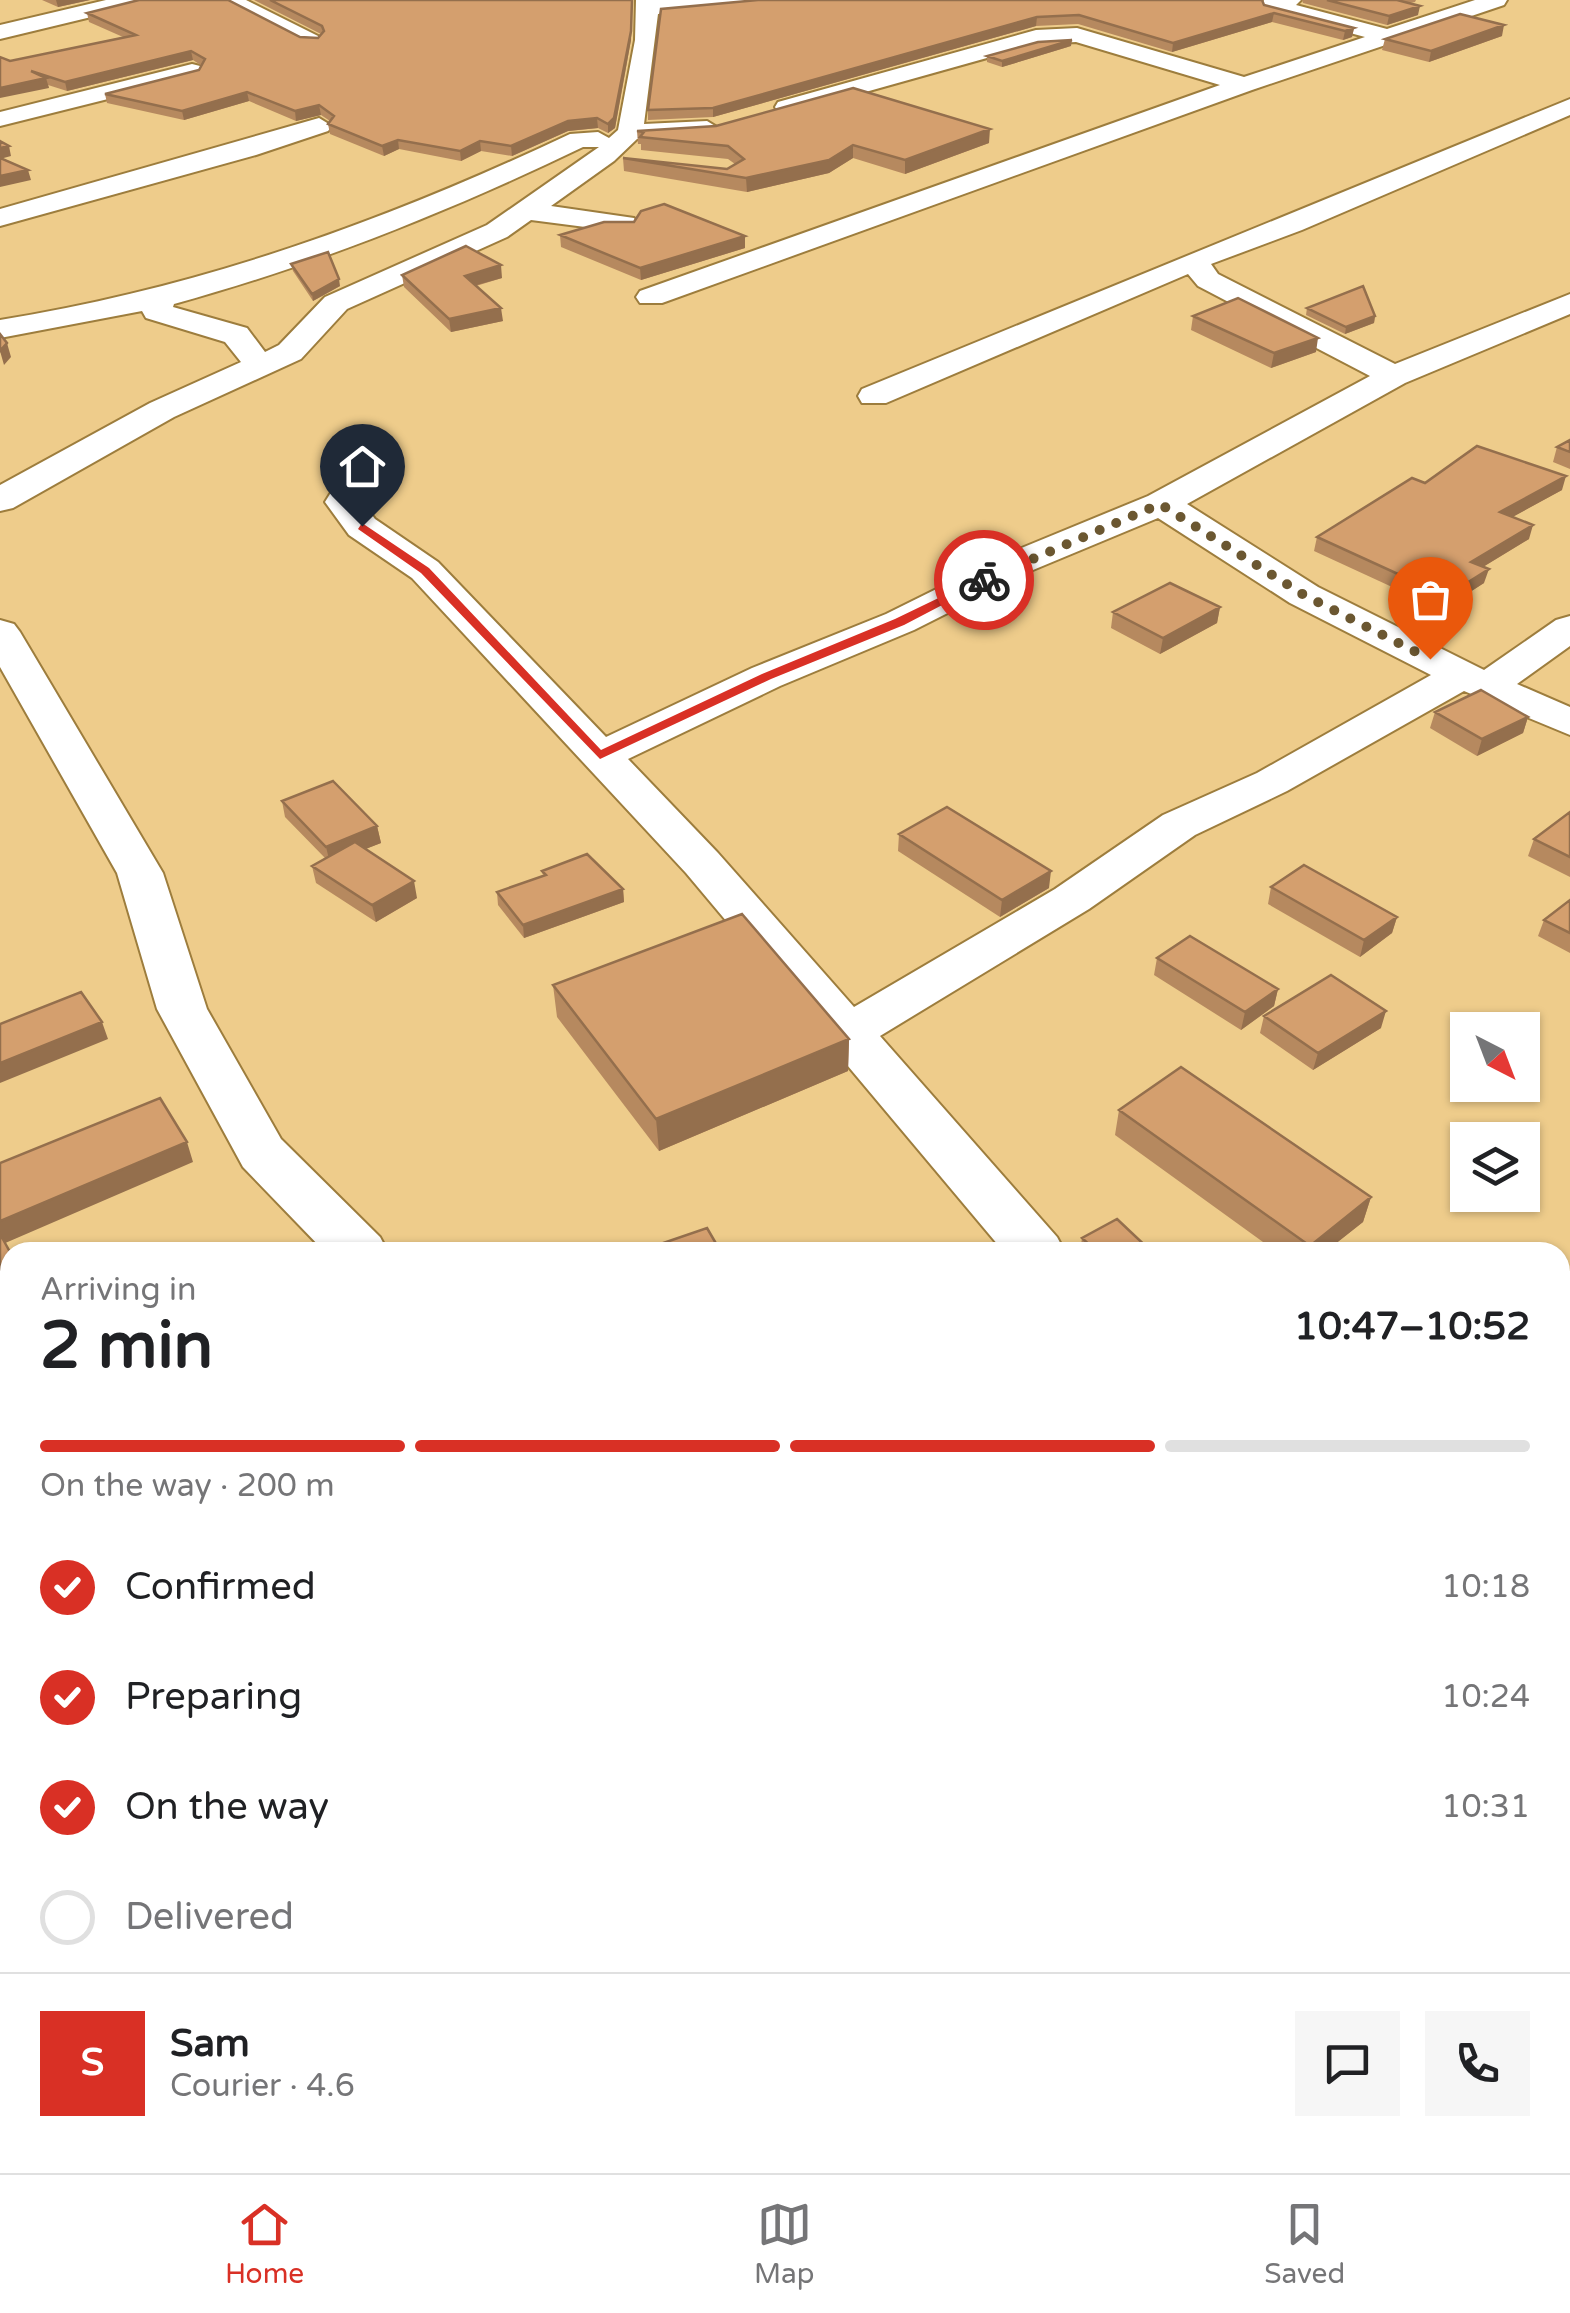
<!DOCTYPE html>
<html lang="en">
<head>
<meta charset="utf-8">
<style>
	:root { --surface:#fff; --page:#f6f6f6; --text:#202124; --muted:#757577; --line:#e0e0e0; --accent:#d93025 }
	body { margin:0; font-family:"Varela Round",sans-serif; background:var(--page); color:var(--text); height:100vh; display:flex; flex-direction:column; font-size:38px; white-space:nowrap }
	* { box-sizing:border-box; margin:0 }
	p { font-size:32px; color:var(--muted) }
	.icon { flex:none; width:55px; height:55px; fill:none; stroke:currentColor; stroke-width:2; stroke-linecap:round; stroke-linejoin:round }
	.map { position:relative; flex:1; overflow:hidden }
	.details { position:absolute; left:0px; top:1242px; width:1570px; height:932px; display:flex; flex-direction:column; background:var(--surface); border-radius:30px 30px 0 0; box-shadow:0 2px 8px #0004 }
	.details>* { flex:none }
	.needle { width:65px; rotate:138deg }
	.controls { position:absolute; left:1450px; top:1012px; display:grid; gap:20px }
	.controls a { display:grid; place-items:center; width:90px; height:90px; border-radius:0px; background:var(--surface); box-shadow:0 2px 8px #0004; font-size:50px }
	.pin { position:absolute; display:grid; place-items:center; width:85px; height:85px; color:#fff; margin:-102px -42px; border-radius:50% 50% 50% 0; rotate:-45deg; box-shadow:0 0 10px #0007 }
	.pin .icon { rotate:45deg }
	.courier { position:absolute; display:grid; place-items:center; width:100px; height:100px; margin:-50px; border:8px solid #d93025; border-radius:50%; background:#fff; color:#222; box-shadow:0 2px 12px #0007 }
	.head em { font-style:normal; font-weight:700 }
	.head div { display:flex; flex-direction:column-reverse }
	.head { display:flex; align-items:center; justify-content:space-between; height:170px; padding:0 40px }
	h1 { font-size:65px; font-weight:700; line-height:75px }
	.bar { display:grid; grid-template-columns:repeat(4,1fr); gap:15px 10px; align-content:center; height:120px; padding:0 40px }
	.bar i { height:12px; border-radius:8px; background:var(--line) }
	.bar .active { background:var(--accent) }
	.bar p { grid-column:span 4 }
	.line { display:flex; align-items:center; gap:25px; padding:0 40px; border-top:2px solid var(--line) }
	.line div { flex:1 }
	.round { display:grid; place-items:center; flex:none; width:105px; height:105px; border-radius:0px; background:var(--page) }
	ol { padding:0 40px; list-style:none }
	li { display:flex; align-items:center; gap:30px; height:110px }
	li p { margin-inline-start:auto }
	li .icon { padding:10px; border-radius:50%; background:var(--accent); color:#fff; stroke-width:4 }
	li:last-child { color:var(--muted) }
	li i { width:55px; height:55px; border:5px solid var(--line); border-radius:50% }
	.tab-bar { display:flex; justify-content:space-around; align-items:center; height:140px; border-top:2px solid var(--line); background:var(--surface); font-size:28px; color:var(--muted) }
	.tab-bar a { display:grid; justify-items:center; gap:5px }
	.tab-bar .active { color:var(--accent) }
	.map>svg:first-child { display:block }
	.lines { fill:none; stroke-linecap:round; stroke-linejoin:round }
	.street-casing { stroke:#9d7d3d; stroke-width:4 }
	.street { fill:#fff; fill-rule:evenodd }
	.wall { fill:#b6895f }
	.shaded-wall { fill:#946f4d }
	.building { fill:#d49f6e; stroke:#946f4d; stroke-width:2.5 }
	.route { fill:#d93025 }
	.done { stroke:#6b5731; stroke-width:10; stroke-dasharray:0 18 }
</style>
</head>
<body>
<div class="map">
<svg width="1570" height="2173" viewBox="0 0 1570 2173">
	<rect width="100%" height="100%" fill="#eecc8b"/>
	<g class="lines">
		<g class="street-casing">
			<path id="street" d="M106,0H144L141,5L0,39V25Z
				M218,0H246L322,38L319,43H303Z
				M636,0H767L756,6L658,14L644,124L707,121L720,129L707,137L637,139L614,161L551,206L634,218L638,224L634,230L624,232L531,220L507,237L347,309L301,359L174,417L13,508L0,511V485L150,403L241,362L225,342L146,318L142,311L0,338V320C203,287 383,222 570,134L598,132L609,138L618,130L635,40ZM583,147H599L487,225L325,297L279,345L265,352L247,328L173,307L174,304C316,265 450,211 583,147Z
				M1264,0H1301L1296,5L1387,29L1475,0H1507L1504,5L1252,90L662,303H640L636,297L640,291L1220,85L1076,42L1037,44L787,114L778,112L775,107L778,102L1036,30L1077,28L1244,77L1365,37L1264,10L1261,5Z
				M192,64L200,66L204,71L200,76L0,126V112Z
				M1570,99V115L1302,230L1211,264L1218,274L1395,364L1570,294V314L1405,383L1187,504L1318,587L1484,670L1556,620L1570,616V646L1517,684L1570,707V735L1464,691L1287,791L1195,835L1089,909L880,1036L1057,1237L1065,1252H1004L686,873L412,578L349,535L325,502L330,494L343,491L356,494L375,519L438,562L606,737L752,668L886,614L1007,554L1148,496L1370,376L1198,286L1188,274L886,403H862L858,396L862,389ZM1158,518L1290,603L1431,675L1257,773L1163,815L1055,889L854,1007L718,853L628,759L780,686L914,630L1033,570Z
				M319,118L332,126L328,131L256,155L0,226V209Z
				M0,620L14,624L20,632L163,873L207,1009L281,1139L380,1237L388,1252H325L243,1167L157,1009L117,873L0,667Z
				M1560,1702L1570,1705V1773L1560,1769Z
				M665,2165H757L753,2173H661Z"/>
		</g>
		<use href="#street" class="street"/>
	</g>
	<path class="wall" d="M42,0H90L58,7Z
		M254,0H632L631,40L615,128L608,133L598,128L568,131L512,156L481,151L461,161L399,149L384,156L330,134L328,124L330,121L321,115L296,121L249,101L184,120L107,103L105,94L199,70L202,66L193,60L67,91L48,85L49,88L10,61L123,37L89,22L87,13L300,37L318,38L321,34Z
		M1302,0H1416L1415,2L1410,3L1418,15L1387,25L1303,3Z
		M756,1L1264,5L1354,28L1352,37L1343,40L1272,22L1172,52L1078,24L1036,26L713,117L648,120V110Z
		M1502,36L1429,62L1382,50L1385,39Z
		M1071,46L1002,67L987,62V56Z
		M637,131L989,143L905,174L853,158L829,173L747,192L624,171L623,158L727,169L735,164L728,159L641,150V144H638Z
		M560,235L745,248L641,280L561,247Z
		M291,264L340,286L313,301L293,271Z
		M402,275L502,278L476,286L503,321L451,332L404,287Z
		M1307,308L1375,316L1374,323L1345,334L1306,315Z
		M1193,316L1316,352L1271,368L1191,330Z
		M1570,440V469L1553,462L1557,447Z
		M1425,483L1562,490L1512,517L1529,539L1483,567L1484,583L1442,610L1314,551L1317,537Z
		M1220,607L1217,623L1160,654L1111,628L1113,612Z
		M1435,712L1528,717L1523,733L1477,756L1430,728Z
		M282,801L377,826L381,843L365,849L417,898L376,922L316,883L312,866L325,858L285,817Z
		M1570,812V877L1528,856L1534,839Z
		M899,834L1049,888L1000,917L898,851Z
		M542,871L623,889L624,902L524,938L498,905L497,892L543,876Z
		M1271,887L1397,917L1392,933L1360,957L1268,904Z
		M1570,900V953L1538,936L1544,920Z
		M1157,958L1278,989L1274,1006L1241,1030L1154,975Z
		M553,985L849,1039L848,1071L659,1151L557,1017Z
		M1264,1016L1381,1028L1313,1070L1260,1033Z
		M1119,1110L1371,1197L1363,1222L1325,1252H1277L1115,1135Z
		M1082,1238L1152,1252H1080Z
		M1570,1335V1505L1562,1499Z"/>
	<path class="shaded-wall" d="M56,0H90L58,7Z
		M632,0L631,40L615,128L608,133V124Z
		M1420,6L1418,15L1387,25L1389,16Z
		M1274,13L1272,22L1172,52L1173,43Z
		M1037,17L1036,26L713,117V108Z
		M1504,25L1502,36L1429,62L1431,51Z
		M1354,28L1352,37L1343,40L1345,31Z
		M1072,40L1071,46L1002,67V61Z
		M191,51L193,60L67,91L65,82Z
		M46,78L49,88L0,98V88Z
		M247,92L249,101L184,120L182,111Z
		M319,105L321,115L296,121L295,111Z
		M597,118L598,128L568,131L512,156L511,146L568,121Z
		M990,129L989,143L905,174V160Z
		M398,140L399,149L384,156L382,146Z
		M480,141L481,151L461,161L460,151Z
		M853,145V158L829,173L747,192L746,178Z
		M9,146L11,156L0,159V148Z
		M28,170L31,180L0,187V176Z
		M745,236V248L641,280L640,268Z
		M501,265L502,278L466,288L465,276Z
		M339,279L340,286L313,301L312,294Z
		M501,308L503,321L451,332L449,319Z
		M1375,316L1374,323L1345,334L1346,327Z
		M1318,338L1316,352L1271,368L1274,353Z
		M7,343L11,357L4,365L0,351Z
		M1566,476L1562,490L1496,526L1500,512Z
		M1533,525L1529,539L1468,576L1471,562Z
		M1489,569L1484,583L1442,610L1446,596Z
		M1220,607L1217,623L1160,654L1163,638Z
		M1528,717L1523,733L1477,756L1482,739Z
		M377,826L381,843L330,863L326,847Z
		M1051,871L1049,888L1000,917L1002,900Z
		M414,881L417,898L376,922L372,905Z
		M623,889L624,902L524,938L523,925Z
		M1397,917L1392,933L1360,957L1364,940Z
		M1278,989L1274,1006L1241,1030L1245,1012Z
		M1386,1011L1381,1028L1313,1070L1318,1053Z
		M102,1022L108,1039L0,1083V1063Z
		M849,1039L848,1071L659,1151L656,1119Z
		M187,1142L193,1162L3,1244L0,1237V1221Z
		M1371,1197L1363,1222L1325,1252H1308L1310,1246Z
		M10,1350V1374L0,1378V1354Z
		M1570,1479V1483L1560,1501V1489Z"/>
	<path class="building" d="M139,0H228L300,37L318,38L324,31L322,26L270,0H632L631,31L614,118L608,124L597,118L568,121L511,146L480,141L460,151L398,140L382,146L328,124L334,116L319,105L295,111L247,92L182,111L105,94L199,70L205,59L191,51L65,82L31,71L46,78L0,88V57L10,61L136,35L87,13Z
		M758,0H1262L1264,5L1354,28L1345,31L1274,13L1173,43L1079,15L1037,17L713,108L648,110L661,9Z
		M1327,0H1397L1420,6L1389,16Z
		M1460,14L1504,25L1431,51L1385,39Z
		M1072,40L1002,61L987,56L1038,42Z
		M853,88L990,129L905,160L853,145L829,160L746,178L623,158L727,169L744,159L728,146L640,137L644,132L637,131L716,126Z
		M0,141L9,146L0,148Z
		M0,158L28,170L0,176Z
		M664,204L745,236L640,268L560,235L604,222H634L641,211Z
		M466,246L501,265L465,276L501,308L449,319L402,275Z
		M328,252L339,279L312,294L291,264Z
		M1363,286L1375,316L1346,327L1307,308Z
		M1238,298L1318,338L1274,353L1193,316Z
		M0,334L7,343L0,351Z
		M1570,440V452L1557,447Z
		M1477,446L1566,476L1500,512L1533,525L1471,562L1489,569L1446,596L1317,537L1412,478L1425,483Z
		M1170,583L1220,607L1163,638L1113,612Z
		M1481,690L1528,717L1482,739L1435,712Z
		M333,781L377,826L326,847L282,801Z
		M947,807L1051,871L1002,900L899,834Z
		M1570,812V857L1534,839Z
		M355,842L414,881L372,905L312,866Z
		M587,854L623,889L523,925L497,892L546,875L542,871Z
		M1304,865L1397,917L1364,940L1271,887Z
		M1570,900V933L1544,920Z
		M742,914L849,1039L656,1119L553,985Z
		M1190,936L1278,989L1245,1012L1157,958Z
		M1331,975L1386,1011L1318,1053L1264,1016Z
		M81,992L102,1022L0,1063V1024Z
		M1181,1067L1371,1197L1310,1246L1119,1110Z
		M160,1098L187,1142L0,1221V1163Z
		M1117,1219L1152,1252H1097L1082,1238Z
		M707,1228L721,1252H637Z
		M0,1234L10,1252V1350L0,1354Z
		M1560,1328L1570,1335V1479L1560,1489Z
		M1570,2137V2173H1536L1544,2165H1560V2148Z"/>
	<path class="route" d="M362,523L429,568L601,750L762,674L895,619L980,578L990,580L904,625L771,679L600,759L421,573L358,529Z"/>
	<g class="lines">
		<path class="done" d="M984,580L1160,504L1304,595L1430,659"/>
	</g>
</svg>
<div class="controls">
<a><svg class="needle" viewBox="-14 -14 28 28"><path d="M0-13l5 13h-10z" fill="#e53935"/><path d="M0 13l5-13h-10z" fill="#757577"/></svg></a>
<a><svg class="icon" aria-label="layers" viewBox="0 0 24 24"><path d="M12 4l9 5-9 5-9-5zM3 14l9 5 9-5"/></svg></a>
</div>
<div class="pin" style="left:1430px;top:659px;background:#ea580c"><svg class="icon" aria-label="bag" viewBox="0 0 24 24"><path d="M5 8h14l-1 12H6zM9 8a3 3 0 0 1 6 0"/></svg></div>
<div class="pin" style="left:362px;top:526px;background:#1f2937"><svg class="icon" aria-label="home" viewBox="0 0 24 24"><path d="M3 11l9-7 9 7M6 9v11h12V9"/></svg></div>
<div class="courier" style="left:984px;top:580px"><svg class="icon" aria-label="bike" viewBox="0 0 24 24"><circle cx="6" cy="16" r="4"/><circle cx="18" cy="16" r="4"/><path d="M6 16l4-8h5l3 8M10 8l3 8H6M13 5h3"/></svg></div>
<section class="details">
<div class="head"><div><h1>2 min</h1><p>Arriving in</p></div><em>10:47–10:52</em></div>
<div class="bar"><i class="active"></i><i class="active"></i><i class="active"></i><i></i><p>On the way · 200 m</p></div>
<ol>
<li><svg class="icon" aria-label="check" viewBox="0 0 24 24"><path d="M5 12l5 5 9-10"/></svg>Confirmed<p>10:18</p></li>
<li><svg class="icon" aria-label="check" viewBox="0 0 24 24"><path d="M5 12l5 5 9-10"/></svg>Preparing<p>10:24</p></li>
<li><svg class="icon" aria-label="check" viewBox="0 0 24 24"><path d="M5 12l5 5 9-10"/></svg>On the way<p>10:31</p></li>
<li><i></i>Delivered</li>
</ol>
<div class="line" style="height:180px"><b class="round" style="background:var(--accent);color:#fff">S</b><div><b>Sam</b><p>Courier · 4.6</p></div><a class="round"><svg class="icon" aria-label="chat" viewBox="0 0 24 24"><path d="M4 5h16v11H9l-5 4z"/></svg></a><a class="round"><svg class="icon" aria-label="phone" viewBox="0 0 24 24"><path d="M5 4h4l2 5-3 2q2 4 5 5l2-3 5 2v4C11 20 4 13 5 4z"/></svg></a></div>
</section>
</div>
<nav class="tab-bar">
<a class="active"><svg class="icon" aria-label="home" viewBox="0 0 24 24"><path d="M3 11l9-7 9 7M6 9v11h12V9"/></svg>Home</a>
<a><svg class="icon" aria-label="map" viewBox="0 0 24 24"><path d="M3 6l6-2 6 2 6-2v14l-6 2-6-2-6 2zM9 4v14M15 6v14"/></svg>Map</a>
<a><svg class="icon" aria-label="saved" viewBox="0 0 24 24"><path d="M7 4h10v16l-5-4-5 4z"/></svg>Saved</a>
</nav>
</body>
</html>
